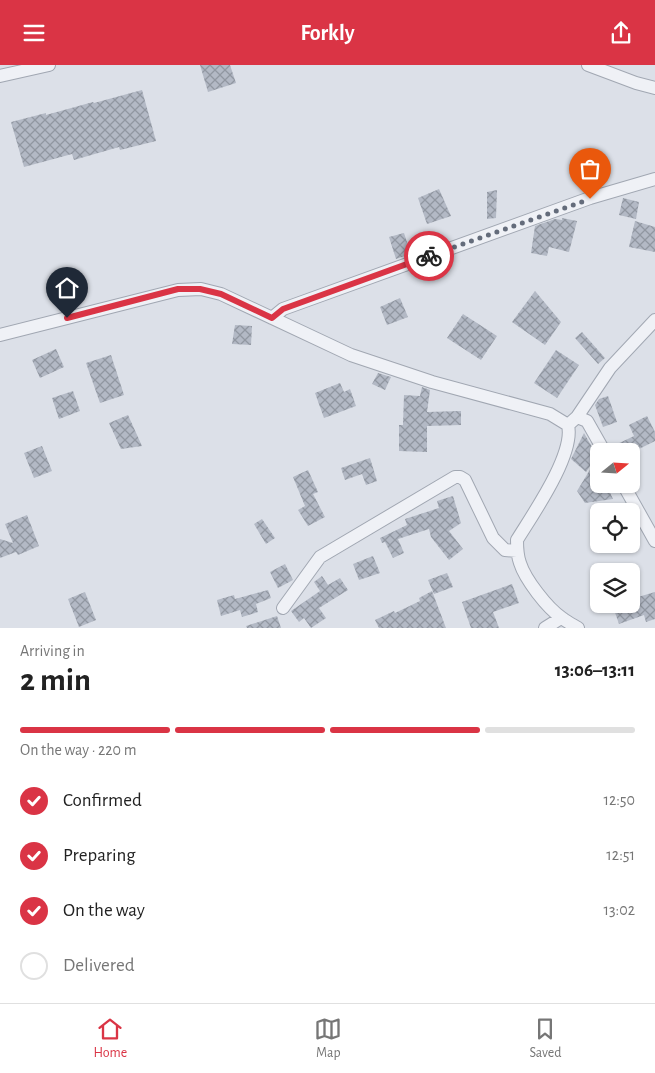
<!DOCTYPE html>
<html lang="en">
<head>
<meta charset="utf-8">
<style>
	:root { --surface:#fff; --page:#f2f2f2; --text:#222; --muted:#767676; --line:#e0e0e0; --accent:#da3445 }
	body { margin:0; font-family:"Alegreya Sans",sans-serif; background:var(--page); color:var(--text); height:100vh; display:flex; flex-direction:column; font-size:19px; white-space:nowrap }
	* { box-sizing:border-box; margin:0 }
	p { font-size:16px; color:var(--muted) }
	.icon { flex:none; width:28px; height:28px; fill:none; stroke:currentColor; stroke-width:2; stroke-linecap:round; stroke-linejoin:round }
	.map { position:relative; height:563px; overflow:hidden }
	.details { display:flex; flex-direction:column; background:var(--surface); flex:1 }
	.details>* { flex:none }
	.needle { width:32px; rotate:72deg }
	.buttons { position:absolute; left:590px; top:378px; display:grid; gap:10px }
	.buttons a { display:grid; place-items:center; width:50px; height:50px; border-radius:8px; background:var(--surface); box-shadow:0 1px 4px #0004; font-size:25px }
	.pin { position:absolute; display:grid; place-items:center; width:42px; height:42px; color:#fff; margin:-51px -21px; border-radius:50% 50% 50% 0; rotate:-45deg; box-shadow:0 0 5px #0007 }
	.pin .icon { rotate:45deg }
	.courier { position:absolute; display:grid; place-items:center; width:50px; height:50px; margin:-25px; border:4px solid #da3445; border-radius:50%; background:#fff; color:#222; box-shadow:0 1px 6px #0007 }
	.summary em { font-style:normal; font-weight:700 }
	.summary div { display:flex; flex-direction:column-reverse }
	.summary { display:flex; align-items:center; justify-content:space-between; height:85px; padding:0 20px }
	h1 { font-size:32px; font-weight:700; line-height:38px }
	.bar { display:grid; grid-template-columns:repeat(4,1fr); gap:8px 5px; align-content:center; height:60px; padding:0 20px }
	.bar i { height:6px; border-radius:4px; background:var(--line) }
	.bar .on { background:var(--accent) }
	.bar p { grid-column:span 4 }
	ol { padding:0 20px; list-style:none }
	li { display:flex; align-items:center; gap:15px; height:55px }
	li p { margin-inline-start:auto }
	li .icon { padding:5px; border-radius:50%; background:var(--accent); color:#fff; stroke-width:4 }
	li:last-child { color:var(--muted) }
	li i { width:28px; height:28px; border:2px solid var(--line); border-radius:50% }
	header { display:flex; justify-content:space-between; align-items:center; height:65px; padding:0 20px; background:var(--accent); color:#fff; font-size:22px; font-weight:700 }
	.tabs { display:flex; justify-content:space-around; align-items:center; height:70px; border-top:1px solid var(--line); background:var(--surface); font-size:14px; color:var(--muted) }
	.tabs a { display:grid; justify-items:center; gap:2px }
	.tabs .on { color:var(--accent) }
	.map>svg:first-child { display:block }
	.building { fill:url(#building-cross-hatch) }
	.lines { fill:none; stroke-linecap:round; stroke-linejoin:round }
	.street-casing { stroke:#a1a7b2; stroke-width:14 }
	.street { stroke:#eff1f6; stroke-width:12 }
	.done { stroke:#646c7b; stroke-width:5; stroke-dasharray:0 9 }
	.route { stroke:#da3445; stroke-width:6 }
</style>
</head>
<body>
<header><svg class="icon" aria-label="menu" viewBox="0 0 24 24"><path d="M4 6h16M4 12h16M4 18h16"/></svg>Forkly<svg class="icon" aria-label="share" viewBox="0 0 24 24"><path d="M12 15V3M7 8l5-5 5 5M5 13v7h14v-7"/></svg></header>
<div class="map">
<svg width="655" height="563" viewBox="0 0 655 563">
	<defs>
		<pattern id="building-cross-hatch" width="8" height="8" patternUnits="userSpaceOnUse" patternTransform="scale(1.25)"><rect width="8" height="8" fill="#b3b9c5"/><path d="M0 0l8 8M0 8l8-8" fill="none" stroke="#9197a1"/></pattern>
	</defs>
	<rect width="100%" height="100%" fill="#dce0e8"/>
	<path class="building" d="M200,0H230L236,18L208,27Z
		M142,25L156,76L120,85L119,82L74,95L72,89L24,102L11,57L46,48V50L93,37L94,38Z
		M439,124L451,151L427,159L418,133Z
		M497,125L496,153L487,154V127Z
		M623,133L639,137L636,154L619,150Z
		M562,153L577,156L569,187L549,182L547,191L531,188L535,161L555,154L562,155Z
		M635,156L655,162V187L629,182Z
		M404,168L411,189L396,194L389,172Z
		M535,226L561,257L545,280L512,257Z
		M400,233L408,252L387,260L380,242Z
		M463,249L497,271L481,295L447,273Z
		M235,260L252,261L251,280L232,279Z
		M582,267L605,293L598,299L575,273Z
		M56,284L64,302L40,313L32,295Z
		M556,285L579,300L557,333L534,318Z
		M111,290L124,330L100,338L86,298Z
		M378,308L391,312L385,325L372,319Z
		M340,318L344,327L350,324L356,341L324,353L315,328Z
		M422,322L430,325L427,347L461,346V360L427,361V387L399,386V360H403L404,330L420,331Z
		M73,326L80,346L59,354L52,333Z
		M608,331L617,357L603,362L595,340L599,334Z
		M128,350L142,381L121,384L109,358Z
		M647,351L655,367V376L635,386H612L611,382L634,371L629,360Z
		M584,368L597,391L586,407L571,394Z
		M42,381L52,406L34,413L24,388Z
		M370,393L377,416L366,420L362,409L345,415L341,403Z
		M591,403L596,415L599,414V419H606L613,434L585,438L577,426Z
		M308,405L318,427L313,429L325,452L308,461L298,445L305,441L293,412Z
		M453,431L461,458L449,466L463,484L449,495L431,472L429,464L398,474L404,488L393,493L385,477L382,478L380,473L407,460L405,454L439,443L437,436Z
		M27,450L39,481L18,490L16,487L0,493V474L13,478L5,459Z
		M262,454L275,473L266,479L254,459Z
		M373,491L380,508L359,515L353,499Z
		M285,499L293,515L278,523L270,507Z
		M447,508L453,522L434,529L428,515Z
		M322,511L328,520L340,513L348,525L319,543L326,553L311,563L304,553L299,557L291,546L320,526L314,517Z
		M512,519L519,538L493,547L499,563H471L462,537Z
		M268,525L271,533L256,539L258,547L242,552L240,545L221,551L217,535L234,530L235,534Z
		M432,526L446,563H379L375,555L394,546L395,548L420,536L419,533Z
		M85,527L96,555L79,562L68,534Z
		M655,527V554L646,557L644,550L619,559L612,539H640L638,532Z
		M277,551L281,563H247L246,561Z"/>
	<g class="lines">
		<g class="street-casing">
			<path id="street" d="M588,0L636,18L655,23
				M0,11L49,0
				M272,253L283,244L590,133L655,114
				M0,270L178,225L201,224L221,229L351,290L432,317L550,349L568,360C575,389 533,449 517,475C517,482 517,490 520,498C525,514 547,543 562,553C567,557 573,560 578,563
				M577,352L587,356L604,386
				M568,360L577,352L610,303L655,255
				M623,419L655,476
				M283,543L320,492L455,412H460L465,415L493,473L505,485L517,486
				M545,563L561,553"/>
		</g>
		<use href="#street" class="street"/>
	</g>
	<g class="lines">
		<path class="done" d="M429,191L590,134"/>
		<path class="route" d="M67,253L178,224H200L221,229L272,253L283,244L429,191"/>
	</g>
</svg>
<div class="buttons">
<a><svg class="needle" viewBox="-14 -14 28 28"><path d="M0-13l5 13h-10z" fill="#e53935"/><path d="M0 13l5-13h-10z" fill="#767676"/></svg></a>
<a><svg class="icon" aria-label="locate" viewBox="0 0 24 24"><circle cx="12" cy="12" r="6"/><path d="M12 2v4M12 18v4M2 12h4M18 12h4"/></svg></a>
<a><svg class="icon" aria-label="layers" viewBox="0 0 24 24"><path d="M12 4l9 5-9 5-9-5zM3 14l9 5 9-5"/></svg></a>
</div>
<div class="pin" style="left:590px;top:134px;background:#ea580c"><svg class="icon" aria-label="bag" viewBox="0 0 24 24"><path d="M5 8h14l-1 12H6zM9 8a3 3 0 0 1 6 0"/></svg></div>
<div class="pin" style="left:67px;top:253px;background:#1f2937"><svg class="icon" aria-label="home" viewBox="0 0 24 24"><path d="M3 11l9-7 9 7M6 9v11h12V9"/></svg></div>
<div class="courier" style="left:429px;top:191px"><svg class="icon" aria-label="bike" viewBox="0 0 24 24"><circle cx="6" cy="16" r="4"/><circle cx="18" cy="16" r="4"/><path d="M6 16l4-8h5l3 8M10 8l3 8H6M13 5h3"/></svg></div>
</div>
<section class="details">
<div class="summary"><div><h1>2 min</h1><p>Arriving in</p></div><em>13:06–13:11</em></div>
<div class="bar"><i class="on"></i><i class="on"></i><i class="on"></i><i></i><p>On the way · 220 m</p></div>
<ol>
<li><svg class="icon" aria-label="check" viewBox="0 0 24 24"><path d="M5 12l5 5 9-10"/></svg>Confirmed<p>12:50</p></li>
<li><svg class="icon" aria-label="check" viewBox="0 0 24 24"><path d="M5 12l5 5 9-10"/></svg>Preparing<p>12:51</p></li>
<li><svg class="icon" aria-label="check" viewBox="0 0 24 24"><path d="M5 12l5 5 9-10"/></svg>On the way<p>13:02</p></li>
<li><i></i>Delivered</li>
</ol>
</section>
<nav class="tabs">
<a class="on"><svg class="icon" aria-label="home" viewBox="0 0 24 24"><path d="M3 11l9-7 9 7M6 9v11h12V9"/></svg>Home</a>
<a><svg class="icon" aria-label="map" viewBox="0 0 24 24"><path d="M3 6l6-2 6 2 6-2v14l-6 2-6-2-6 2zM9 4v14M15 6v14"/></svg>Map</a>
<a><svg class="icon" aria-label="saved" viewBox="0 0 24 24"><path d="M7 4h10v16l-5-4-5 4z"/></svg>Saved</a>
</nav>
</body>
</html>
